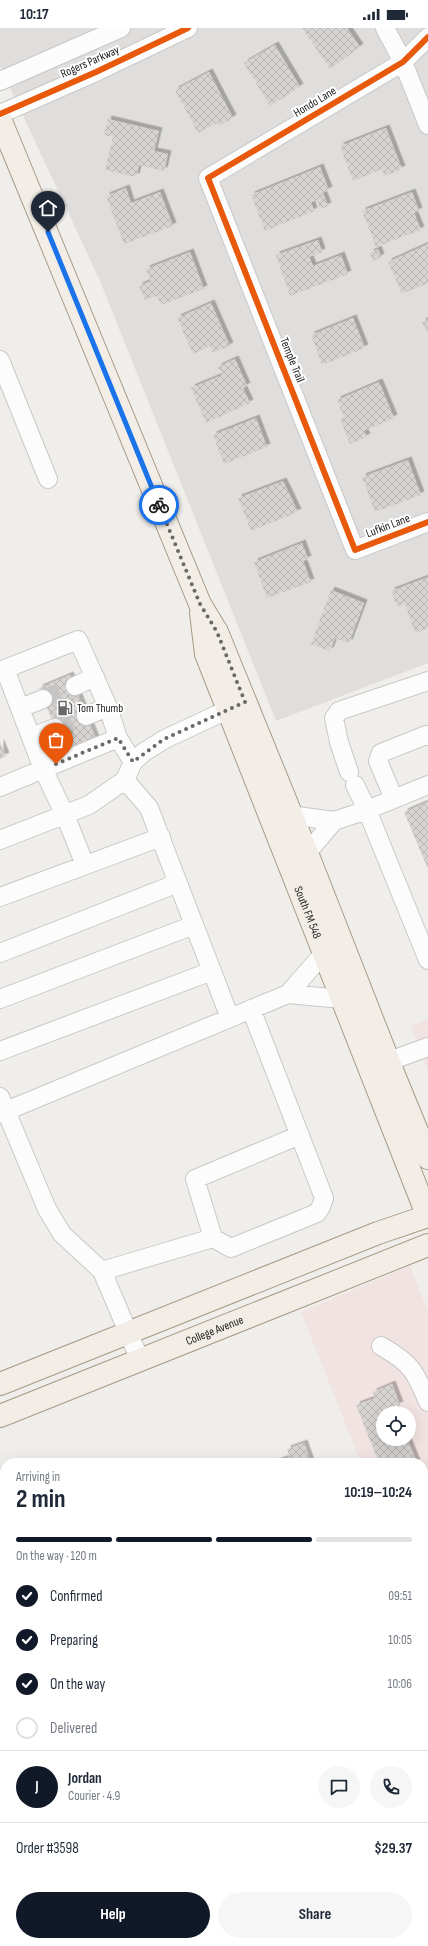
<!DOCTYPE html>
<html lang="en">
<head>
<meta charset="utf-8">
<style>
	:root { --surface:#fff; --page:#f6f6f7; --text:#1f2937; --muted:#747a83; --line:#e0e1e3; --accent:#111827 }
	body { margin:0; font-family:"Sofia Sans Condensed",sans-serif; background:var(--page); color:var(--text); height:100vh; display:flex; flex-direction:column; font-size:15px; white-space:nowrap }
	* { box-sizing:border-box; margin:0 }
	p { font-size:13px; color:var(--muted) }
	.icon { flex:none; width:22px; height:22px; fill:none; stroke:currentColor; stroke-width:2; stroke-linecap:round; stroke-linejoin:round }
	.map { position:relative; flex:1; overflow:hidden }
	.side { position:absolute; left:0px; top:1430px; width:428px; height:488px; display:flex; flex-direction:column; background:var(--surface); border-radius:16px 16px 0 0; box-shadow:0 4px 16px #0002 }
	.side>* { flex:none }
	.buttons { position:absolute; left:376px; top:1378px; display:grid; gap:8px }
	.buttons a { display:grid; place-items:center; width:40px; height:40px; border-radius:50%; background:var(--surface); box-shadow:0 4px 16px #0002; font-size:20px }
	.pin { position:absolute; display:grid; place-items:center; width:34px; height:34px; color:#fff; margin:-41px -17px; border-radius:50% 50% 50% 0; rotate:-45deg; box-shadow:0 0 4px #0007 }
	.pin .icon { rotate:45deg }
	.courier { position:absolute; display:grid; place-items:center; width:40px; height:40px; margin:-20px; border:3px solid #1a73e8; border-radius:50%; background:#fff; color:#222; box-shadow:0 1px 5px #0007 }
	.headline em { font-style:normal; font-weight:700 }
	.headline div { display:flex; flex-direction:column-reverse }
	.headline { display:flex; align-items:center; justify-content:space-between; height:68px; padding:0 16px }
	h1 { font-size:26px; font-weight:700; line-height:30px }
	.bar { display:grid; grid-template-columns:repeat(4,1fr); gap:6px 4px; align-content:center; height:48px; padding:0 16px }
	.bar i { height:5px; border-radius:3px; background:var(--line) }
	.bar .on { background:var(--accent) }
	.bar p { grid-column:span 4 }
	.line { display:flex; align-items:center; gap:10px; padding:0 16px; border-top:1px solid var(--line) }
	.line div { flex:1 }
	.round { display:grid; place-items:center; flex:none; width:42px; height:42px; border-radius:21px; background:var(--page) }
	ol { padding:0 16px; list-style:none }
	li { display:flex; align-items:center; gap:12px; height:44px }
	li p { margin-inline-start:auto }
	li .icon { padding:4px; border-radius:50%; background:var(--accent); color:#fff; stroke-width:4 }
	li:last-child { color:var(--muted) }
	li i { width:22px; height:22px; border:2px solid var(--line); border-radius:50% }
	.primary-button { display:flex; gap:8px; margin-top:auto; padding:8px 16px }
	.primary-button a { flex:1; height:46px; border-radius:24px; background:var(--accent); color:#fff; font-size:16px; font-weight:700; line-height:46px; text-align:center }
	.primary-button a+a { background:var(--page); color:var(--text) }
	.status { display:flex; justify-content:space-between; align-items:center; height:28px; padding:0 20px; background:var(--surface); direction:ltr }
	.status svg { height:11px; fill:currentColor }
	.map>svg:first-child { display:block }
	.residential { fill:#dfdedc }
	.commercial { fill:#f1e3e1; fill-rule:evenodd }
	.forest { fill:url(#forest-firs) }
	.building { fill:url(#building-cross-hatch); filter:url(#shadow) }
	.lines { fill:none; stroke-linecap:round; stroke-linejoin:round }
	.minor-tunnel { stroke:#c7c5c3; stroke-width:18; stroke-dasharray:18 9; stroke-linecap:butt }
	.minor-casing { stroke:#c9c8c7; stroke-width:20 }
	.major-casing { stroke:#a79c86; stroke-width:24 }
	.minor { stroke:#fdfcfc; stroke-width:18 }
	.major { stroke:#f3ede7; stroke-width:22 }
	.cycleway-casing { stroke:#fff; stroke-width:8 }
	.cycleway { stroke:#e8590c; stroke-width:6 }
	.done { stroke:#6a6968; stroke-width:4; stroke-dasharray:0 7.2 }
	.route { stroke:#1a73e8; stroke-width:5 }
	.labels { text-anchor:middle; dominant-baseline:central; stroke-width:4; stroke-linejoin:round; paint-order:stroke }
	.street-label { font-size:12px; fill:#222; stroke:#fff }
	.poi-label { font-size:12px; fill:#222; stroke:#fff; text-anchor:start }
</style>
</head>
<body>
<div class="status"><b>10:17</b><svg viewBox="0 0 49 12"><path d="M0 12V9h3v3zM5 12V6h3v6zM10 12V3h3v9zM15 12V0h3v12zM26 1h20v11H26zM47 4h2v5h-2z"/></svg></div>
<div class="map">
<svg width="428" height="1918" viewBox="0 0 428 1918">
	<defs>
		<pattern id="forest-firs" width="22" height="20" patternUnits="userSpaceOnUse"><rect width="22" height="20" fill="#cbdec1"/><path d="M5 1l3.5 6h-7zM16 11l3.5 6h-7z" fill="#aebea6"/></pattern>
		<pattern id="building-cross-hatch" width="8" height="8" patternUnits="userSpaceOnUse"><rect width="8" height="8" fill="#d7d4d2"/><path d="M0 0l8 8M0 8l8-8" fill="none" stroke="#b8b6b4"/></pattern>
		<filter id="shadow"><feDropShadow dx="3.5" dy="-3.5" stdDeviation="0" flood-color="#0004"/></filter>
	</defs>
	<rect width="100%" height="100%" fill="#f0eeeb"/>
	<path class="residential" d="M0,0H428V635L276,693L100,253L0,38Z"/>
	<path class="commercial" d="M428,991V1045L411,998Z
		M410,1238L428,1283V1604L423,1592V1435H361L301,1284ZM383,1385H409V1411H383Z"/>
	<path class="forest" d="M338,1913H390L395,1918H323Z"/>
	<path class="building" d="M302,0H347L360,19L330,41Z
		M275,17L300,59L270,78L244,35Z
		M209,44L233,90L219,98L217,95L198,105L175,62Z
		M108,91L159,103L154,123L168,126L164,143L139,137L136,149L105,142L113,109L104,107Z
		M386,100L402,141L385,148L382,141L353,153L340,118Z
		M320,139L329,162L323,165L328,178L320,181L317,172L311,174L314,183L265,203L251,167Z
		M126,160L131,175L160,164L173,198L124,216L106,168Z
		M412,164L419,183L414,185L421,202L376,219L362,183Z
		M318,212L322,224L309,229L313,238L341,227L348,246L290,268L276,227Z
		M428,216V255L402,266L388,234Z
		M378,221L381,229L373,233L370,225Z
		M190,224L204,261L161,277L157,268L145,272L139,258L151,253L146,241Z
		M211,275L230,318L213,325L210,318L193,326L177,290Z
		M353,290L365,320L322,337L311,307Z
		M428,291V306L422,294Z
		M235,331L247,358L243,360L250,375L206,395L191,360L222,347L218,339Z
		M379,354L394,390L364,403L367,409L350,416L340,391L344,389L337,372Z
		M256,390L267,419L224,436L213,407Z
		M408,432L421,467L375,484L362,449Z
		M283,453L298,484L251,503L238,470Z
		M302,515L308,531L303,533L311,554L267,570L254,534Z
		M428,549V600L415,605L405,576L397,578L391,563Z
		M331,562L364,575L349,615L335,610L330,623L311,616Z
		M70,647L97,714L66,727L39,660Z
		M0,714L6,728L0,731Z
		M428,774V841L404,784Z
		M392,1356L400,1377L395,1379L397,1385H383V1411H407L417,1435H379L356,1377L375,1370L373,1364Z
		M304,1415L311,1435H272L290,1429L287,1421Z
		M423,1451L428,1463V1559L423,1546Z
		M5,1532V1576L0,1562V1534Z"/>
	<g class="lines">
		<path class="minor-tunnel" d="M43,671L75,658
			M55,700L86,688"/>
		<g class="minor-casing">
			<path id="minor" d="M385,0L403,34L428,97
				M428,9L403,34L208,150L355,522L428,494
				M0,53L121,0
				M0,86L96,44L188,0
				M0,332L48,451
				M5,641L43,741L65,787L85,837
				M0,643L78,612L108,679L118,710L133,734
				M75,658L95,649
				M21,680L43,671
				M86,688L108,679
				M32,709L55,700
				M349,744L339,714L334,690L339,683L428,653
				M125,752L149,780L230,990
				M355,757L367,782L428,757
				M0,759L118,710
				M394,771L378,733L381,725L426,707L428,708
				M290,787L334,793L367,782L428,932
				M0,812L89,777L125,752L133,734L144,724L165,711L240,676
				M307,825L334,793
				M0,869L161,809
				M0,925L178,855
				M324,925L288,966L342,971
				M0,971L194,897
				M0,1023L212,943
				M376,1038L428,1019
				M0,1069L6,1083L288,966
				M0,1085L6,1083L47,1181L62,1206L102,1243L140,1332
				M213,1210L195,1151L300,1107
				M102,1243L213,1210L231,1220L317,1185L321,1179L324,1170L251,981
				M381,1318C411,1335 415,1343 428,1374"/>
		</g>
		<g class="major-casing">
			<g id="major">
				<path d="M0,91L200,576L217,604L307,825L394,1047L428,1130"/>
				<path id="s1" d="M201,585L206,626L428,1189"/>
				<path d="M0,1356L378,1205L428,1188"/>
				<path id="s2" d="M0,1388L428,1217"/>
			</g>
		</g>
		<use href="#minor" class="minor"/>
		<use href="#major" class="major"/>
		<g class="cycleway-casing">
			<path id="cycleway" d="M428,9L403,34L208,150L355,522L428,494
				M0,86L96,44L188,0"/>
		</g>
		<use href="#cycleway" class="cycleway"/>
	</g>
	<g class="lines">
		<path class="done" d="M56,736L118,710L133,734L164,711L245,674L217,604L200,576L159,477"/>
		<path class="route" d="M48,204L159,477"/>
	</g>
	<defs>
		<g id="fuel-bare" transform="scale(1.2)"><path d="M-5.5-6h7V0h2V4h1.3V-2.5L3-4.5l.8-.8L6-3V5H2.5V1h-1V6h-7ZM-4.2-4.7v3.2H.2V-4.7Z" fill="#6a6968" stroke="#fff" stroke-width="2.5" paint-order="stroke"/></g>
	</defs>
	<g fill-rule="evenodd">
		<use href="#fuel-bare" x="65" y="680"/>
	</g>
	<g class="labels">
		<g class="street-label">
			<text transform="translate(90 34) rotate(-24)">Rogers Parkway</text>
			<text transform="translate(315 74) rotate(-31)">Hondo Lane</text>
			<text transform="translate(292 332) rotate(68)">Temple Trail</text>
			<text transform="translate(388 498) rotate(-21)">Lufkin Lane</text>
			<text stroke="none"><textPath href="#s1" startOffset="319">South FM 548</textPath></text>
			<text stroke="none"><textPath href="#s2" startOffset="231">College Avenue</textPath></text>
		</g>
		<g class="poi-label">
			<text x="77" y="680">Tom Thumb</text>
		</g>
	</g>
</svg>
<div class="buttons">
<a><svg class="icon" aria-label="locate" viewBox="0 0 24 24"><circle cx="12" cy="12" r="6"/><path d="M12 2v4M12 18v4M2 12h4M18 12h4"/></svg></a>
</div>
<div class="pin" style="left:56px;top:736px;background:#ea580c"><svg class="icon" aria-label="bag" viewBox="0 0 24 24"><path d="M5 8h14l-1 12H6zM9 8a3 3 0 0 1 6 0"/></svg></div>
<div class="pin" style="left:48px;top:204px;background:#1f2937"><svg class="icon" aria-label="home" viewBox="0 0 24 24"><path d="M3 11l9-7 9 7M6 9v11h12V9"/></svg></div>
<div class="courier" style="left:159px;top:477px"><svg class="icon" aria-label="bike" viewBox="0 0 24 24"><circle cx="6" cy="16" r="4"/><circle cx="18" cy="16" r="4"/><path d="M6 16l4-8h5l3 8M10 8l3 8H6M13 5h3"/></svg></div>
<section class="side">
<div class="headline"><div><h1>2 min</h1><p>Arriving in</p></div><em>10:19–10:24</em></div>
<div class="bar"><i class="on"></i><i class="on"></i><i class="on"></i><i></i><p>On the way · 120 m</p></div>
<ol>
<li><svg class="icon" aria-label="check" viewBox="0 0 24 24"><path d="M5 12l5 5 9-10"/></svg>Confirmed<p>09:51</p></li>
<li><svg class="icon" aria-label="check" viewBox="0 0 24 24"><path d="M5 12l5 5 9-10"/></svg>Preparing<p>10:05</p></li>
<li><svg class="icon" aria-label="check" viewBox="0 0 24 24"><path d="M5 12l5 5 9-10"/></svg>On the way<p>10:06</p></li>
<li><i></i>Delivered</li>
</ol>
<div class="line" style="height:72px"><b class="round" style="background:var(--accent);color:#fff">J</b><div><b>Jordan</b><p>Courier · 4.9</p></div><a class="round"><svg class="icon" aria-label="chat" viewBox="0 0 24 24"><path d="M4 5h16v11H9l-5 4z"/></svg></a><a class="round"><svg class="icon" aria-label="phone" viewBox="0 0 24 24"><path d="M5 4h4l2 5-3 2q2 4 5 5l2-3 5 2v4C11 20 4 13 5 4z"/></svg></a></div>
<div class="line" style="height:52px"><div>Order #3598</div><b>$29.37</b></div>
<div class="primary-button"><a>Help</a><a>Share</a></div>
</section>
</div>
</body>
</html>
